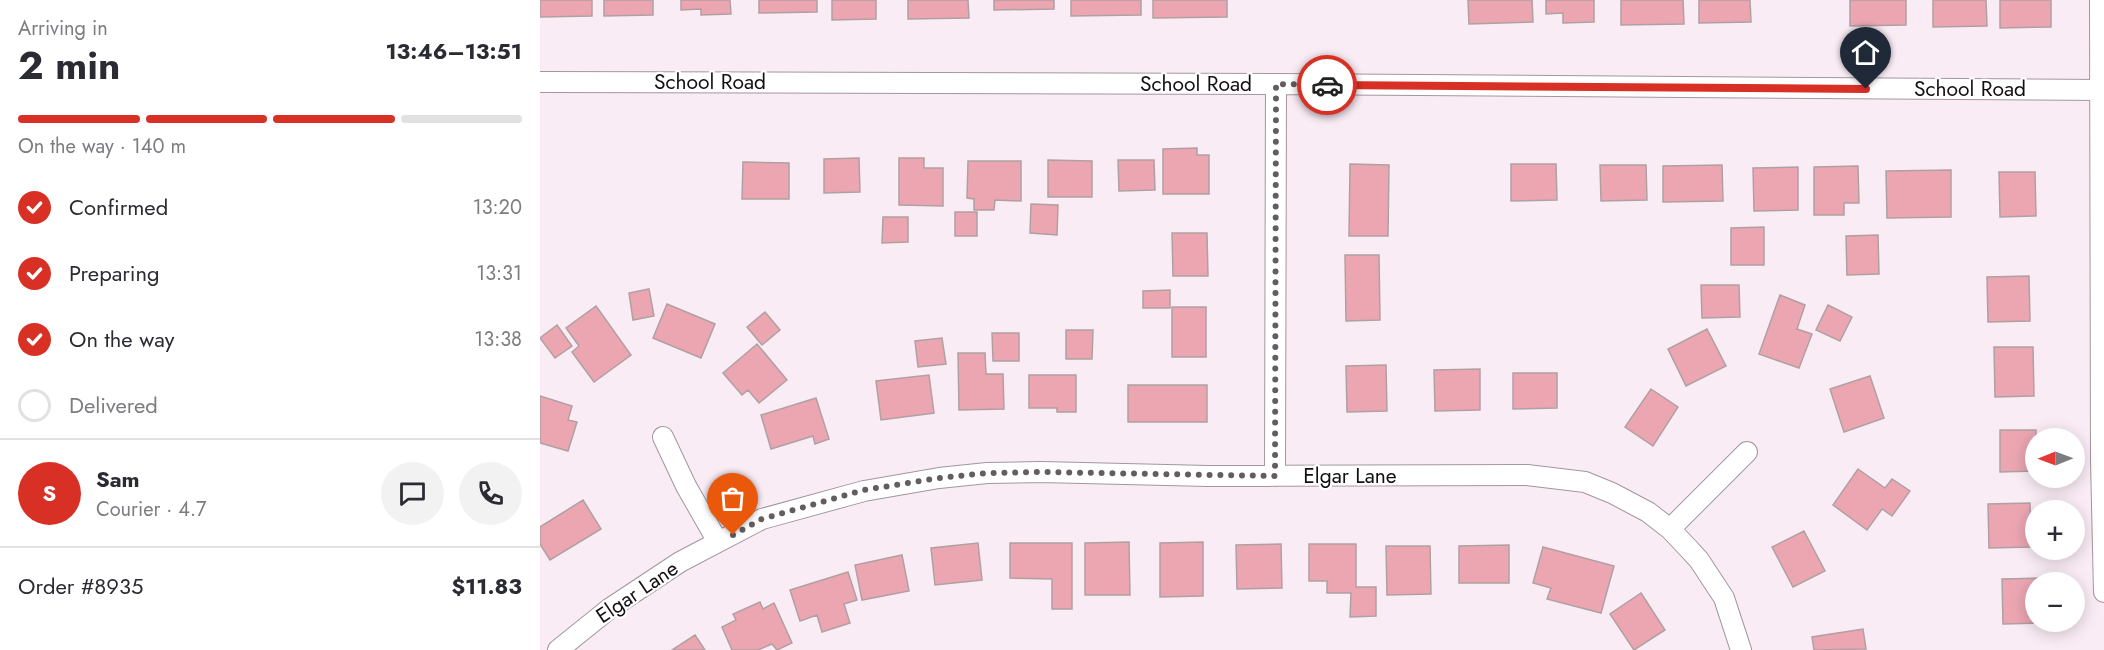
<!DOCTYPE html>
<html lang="en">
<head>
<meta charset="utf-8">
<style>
	:root { --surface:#fff; --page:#f2f2f3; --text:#2b2b33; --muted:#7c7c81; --line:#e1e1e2; --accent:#d93025 }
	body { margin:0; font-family:Jost,sans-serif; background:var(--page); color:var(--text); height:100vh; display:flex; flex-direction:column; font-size:22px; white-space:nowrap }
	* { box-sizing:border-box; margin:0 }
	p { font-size:20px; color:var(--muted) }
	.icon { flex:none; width:33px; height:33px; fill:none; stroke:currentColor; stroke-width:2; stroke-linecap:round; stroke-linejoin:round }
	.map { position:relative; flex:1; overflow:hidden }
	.sheet { display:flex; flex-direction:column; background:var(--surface); width:540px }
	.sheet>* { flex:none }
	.needle { width:39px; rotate:269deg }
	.buttons { position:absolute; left:1485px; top:428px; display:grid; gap:12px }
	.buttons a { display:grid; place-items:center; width:60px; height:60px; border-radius:50%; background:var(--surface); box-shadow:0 3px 15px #0003; font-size:30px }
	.pin { position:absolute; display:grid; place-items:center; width:51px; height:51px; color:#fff; margin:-62px -26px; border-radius:50% 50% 50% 0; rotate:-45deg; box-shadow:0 0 6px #0007 }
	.pin .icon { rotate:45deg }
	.courier { position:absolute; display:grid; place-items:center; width:60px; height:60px; margin:-30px; border:4px solid #d93025; border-radius:50%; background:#fff; color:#222; box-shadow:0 2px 8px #0007 }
	.overview em { font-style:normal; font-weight:700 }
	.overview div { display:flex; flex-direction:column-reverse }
	.overview { display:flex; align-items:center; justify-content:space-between; height:102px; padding:0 18px }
	h1 { font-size:39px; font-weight:700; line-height:45px }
	.bar { display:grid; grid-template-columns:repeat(4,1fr); gap:9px 6px; align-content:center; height:72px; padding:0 18px }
	.bar i { height:8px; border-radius:4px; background:var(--line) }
	.bar .selected { background:var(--accent) }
	.bar p { grid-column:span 4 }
	.line { display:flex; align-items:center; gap:15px; padding:0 18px; border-top:2px solid var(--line) }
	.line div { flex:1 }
	.round { display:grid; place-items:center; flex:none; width:63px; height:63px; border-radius:32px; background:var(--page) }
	ol { padding:0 18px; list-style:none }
	li { display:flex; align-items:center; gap:18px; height:66px }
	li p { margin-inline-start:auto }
	li .icon { padding:6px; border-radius:50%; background:var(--accent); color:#fff; stroke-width:4 }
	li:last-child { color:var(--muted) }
	li i { width:33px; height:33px; border:3px solid var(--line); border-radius:50% }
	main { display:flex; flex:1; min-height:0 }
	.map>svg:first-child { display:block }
	.building { fill:#eba6b2; stroke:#b0a0a2; stroke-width:1.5 }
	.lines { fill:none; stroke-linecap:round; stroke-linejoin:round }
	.street-casing { stroke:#a2969e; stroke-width:22 }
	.street { stroke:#fff; stroke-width:20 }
	.done { stroke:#635c61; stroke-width:6; stroke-dasharray:0 10.8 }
	.route { stroke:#d93025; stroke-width:8 }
	.labels { text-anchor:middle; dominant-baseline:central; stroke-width:4.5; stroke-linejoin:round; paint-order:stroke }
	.street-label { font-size:21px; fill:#120e11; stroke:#fff }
</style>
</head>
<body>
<main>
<section class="sheet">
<div class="overview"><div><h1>2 min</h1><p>Arriving in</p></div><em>13:46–13:51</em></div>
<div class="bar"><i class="selected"></i><i class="selected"></i><i class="selected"></i><i></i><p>On the way · 140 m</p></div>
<ol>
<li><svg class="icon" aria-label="check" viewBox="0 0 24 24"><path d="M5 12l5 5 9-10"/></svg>Confirmed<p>13:20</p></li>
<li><svg class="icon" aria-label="check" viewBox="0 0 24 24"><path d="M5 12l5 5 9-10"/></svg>Preparing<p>13:31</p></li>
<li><svg class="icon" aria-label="check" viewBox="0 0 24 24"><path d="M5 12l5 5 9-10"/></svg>On the way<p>13:38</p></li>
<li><i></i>Delivered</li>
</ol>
<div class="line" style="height:108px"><b class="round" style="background:var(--accent);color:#fff">S</b><div><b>Sam</b><p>Courier · 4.7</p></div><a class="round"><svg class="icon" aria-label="chat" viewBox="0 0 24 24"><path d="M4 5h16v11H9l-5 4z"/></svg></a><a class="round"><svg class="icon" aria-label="phone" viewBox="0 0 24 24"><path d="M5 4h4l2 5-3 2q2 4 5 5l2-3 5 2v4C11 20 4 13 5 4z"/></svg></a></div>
<div class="line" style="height:78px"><div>Order #8935</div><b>$11.83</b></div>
</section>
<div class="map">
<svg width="1564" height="650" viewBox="0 0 1564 650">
	<rect width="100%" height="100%" fill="#faecf5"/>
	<path class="building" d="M0,0H52V16L0,17Z
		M64,0H113V15L64,16Z
		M141,0H190L191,14L161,15V9L141,10Z
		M219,0H277V12L219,13Z
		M292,0H336V19L292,20Z
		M368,0H428L429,18L368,19Z
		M454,0H514V9L454,10Z
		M531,0H601V15L531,16Z
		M613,0H687V17L613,18Z
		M928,0H992L993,22L929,24Z
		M1006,0H1054V22L1023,23V13L1006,14Z
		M1081,0H1143L1144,24L1081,25Z
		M1159,0H1210L1211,22L1159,23Z
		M1310,0H1366V25L1310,26Z
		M1393,0H1446L1447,26L1393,27Z
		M1460,0H1511V27L1460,28Z
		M657,148V155H669V194H623V149Z
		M319,158L320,192L284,193V159Z
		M359,158H384V168H403V206L359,205Z
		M508,160L552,161V197H508Z
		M578,160H614L615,190L579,191Z
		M428,161H481V201L455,200L454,210H434V199L427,198Z
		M203,162L249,163V199H202Z
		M810,164L849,165L848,236H809Z
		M971,164H1016L1017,200L971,201Z
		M1060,165H1106L1107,200L1061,201Z
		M1182,165L1183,201L1123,202V166Z
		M1318,166L1319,203H1304V215H1274V167Z
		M1258,167V210L1214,211L1213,168Z
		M1411,170V217L1347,218L1346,171Z
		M1459,172H1495L1496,216L1460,217Z
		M491,204L518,205L517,235L490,233Z
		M415,212H437V236H415Z
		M343,217H368V242L342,243Z
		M1224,227V265H1191V228Z
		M632,233H667L668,276H633Z
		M1338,235L1339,274L1307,275L1306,236Z
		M805,255H839L840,320L806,321Z
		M1489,276L1490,321L1448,322L1447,277Z
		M1161,285H1199L1200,317L1162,318Z
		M109,289L114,316L93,320L89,293Z
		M630,290V308H603V291Z
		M1240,295L1265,305L1257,329L1272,334L1259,368L1219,354Z
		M127,304L175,324L161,358L113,338Z
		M1288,305L1312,317L1300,341L1276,330Z
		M56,306L91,355L54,382L32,352L39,346L26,328Z
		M632,307H666V357H632Z
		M225,312L240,330L222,345L207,327Z
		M17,325L32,346L15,358L0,338Z
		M1167,329L1186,366L1146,386L1128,349Z
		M526,330H553L552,359H526Z
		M452,333H479V361H453Z
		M402,338L406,364L378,367L375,341Z
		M217,344L247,380L219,403L208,390L202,395L183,373Z
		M1454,347H1493L1494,396L1455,397Z
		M418,353H445L446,374H463L464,409L419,410Z
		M846,365L847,411L807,412L806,366Z
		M940,369V410L895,411L894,370Z
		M973,373H1017V408L973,409Z
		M389,375L394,413L341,420L336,381Z
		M489,375H536V412H517V408H489Z
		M1330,376L1344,418L1304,432L1290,389Z
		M588,385H667V422H588Z
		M1111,389L1138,407L1113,446L1085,427Z
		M0,396L32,406L28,420L37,422L28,451L0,443Z
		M276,398L289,439L275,444L273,436L231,449L221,415Z
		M1460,430H1496V471L1460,472Z
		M1318,469L1345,488L1352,479L1370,491L1352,516L1342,509L1327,530L1293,505Z
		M43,500L61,529L10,560L0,544V527Z
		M1490,503L1491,547L1449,548L1448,504Z
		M1264,531L1285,571L1253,587L1232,547Z
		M589,542L590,595H545V543Z
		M663,542V596L620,597V543Z
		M438,543L442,580L395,585L391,548Z
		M470,543H532V609H512V579L470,578Z
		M741,544L742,588L697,589L696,545Z
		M769,544H816V587H836V616L810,617L811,593H787V581H769Z
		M969,545V583H919V546Z
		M846,546H890L891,594L847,595Z
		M1003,547L1074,566L1061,613L1007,599L1011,588L993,583Z
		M362,555L369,591L322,600L315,565Z
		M308,572L317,600L304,604L310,623L282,632L277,615L260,621L250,590Z
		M1499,578V582H1496V621H1499V623L1463,624L1462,579Z
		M1101,593L1125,630L1094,650L1070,614Z
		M220,602L223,609L234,603L252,643L237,650L232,644L218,650H192L182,627L196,620L193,614Z
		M1323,629L1326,649L1274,650L1272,637Z
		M155,635L165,650H132Z"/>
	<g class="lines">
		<g class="street-casing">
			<path id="street" d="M1560,0L1561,461L1564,592
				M0,82L736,84L1564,90
				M123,437L146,486L178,542
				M735,476L736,84
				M1130,529L1207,452
				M18,650L69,609L140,562L222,519L324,491L399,478L447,473L501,472L668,476L987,475L1045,482L1072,493L1108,512L1130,529L1148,548L1159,560L1184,598L1201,650"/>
		</g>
		<use href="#street" class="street"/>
	</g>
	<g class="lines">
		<path class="done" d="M193,535L222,519L324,490L399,478L447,473L501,472L735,476L736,84L787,85"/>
		<path class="route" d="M787,85L1326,89"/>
	</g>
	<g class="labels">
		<g class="street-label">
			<text x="170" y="82">School Road</text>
			<text x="656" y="84">School Road</text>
			<text x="1430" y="89">School Road</text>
			<text x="810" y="476">Elgar Lane</text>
			<text transform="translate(97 592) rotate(-34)">Elgar Lane</text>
		</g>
	</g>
</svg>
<div class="buttons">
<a><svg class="needle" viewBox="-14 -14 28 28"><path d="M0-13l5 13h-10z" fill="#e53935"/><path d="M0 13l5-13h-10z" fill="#7c7c81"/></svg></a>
<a>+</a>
<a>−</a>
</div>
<div class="pin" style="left:193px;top:535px;background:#ea580c"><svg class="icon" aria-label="bag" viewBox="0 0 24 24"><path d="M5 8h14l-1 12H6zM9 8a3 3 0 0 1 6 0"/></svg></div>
<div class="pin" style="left:1326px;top:89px;background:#1f2937"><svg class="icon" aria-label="home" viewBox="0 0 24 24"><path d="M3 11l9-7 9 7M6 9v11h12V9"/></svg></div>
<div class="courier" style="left:787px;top:85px"><svg class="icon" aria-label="car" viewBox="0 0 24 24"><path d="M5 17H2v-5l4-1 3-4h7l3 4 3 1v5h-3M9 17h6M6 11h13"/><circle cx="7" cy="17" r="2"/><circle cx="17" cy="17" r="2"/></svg></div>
</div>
</main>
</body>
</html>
